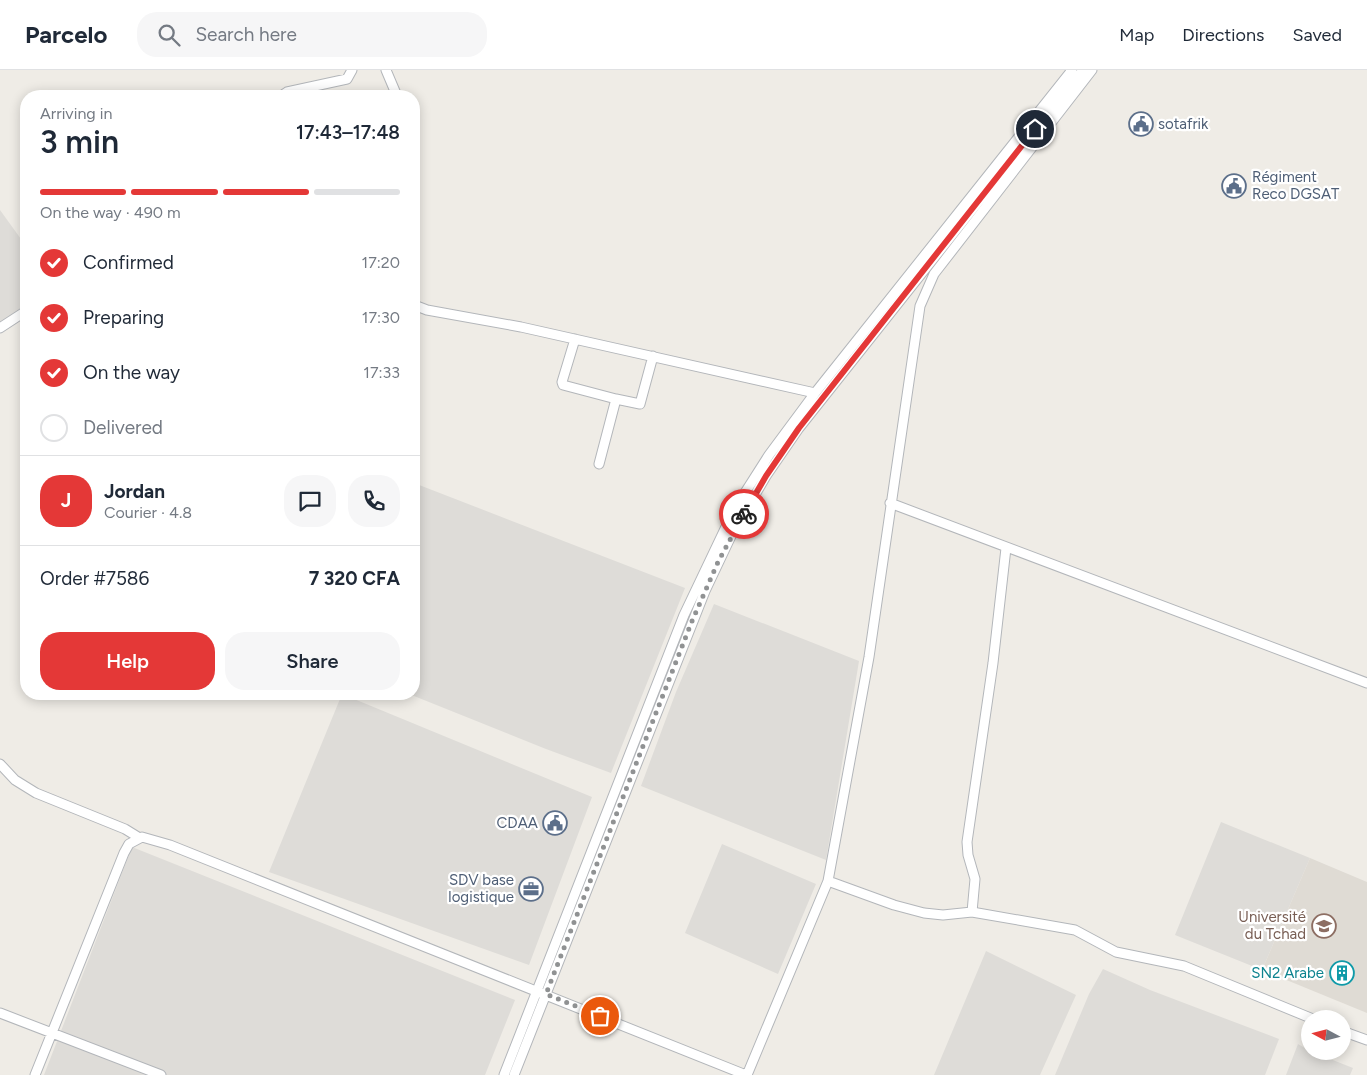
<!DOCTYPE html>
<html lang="en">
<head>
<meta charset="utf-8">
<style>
	:root { --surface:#fff; --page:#f6f6f7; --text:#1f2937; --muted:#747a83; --line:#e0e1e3; --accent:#e43837 }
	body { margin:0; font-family:Figtree,sans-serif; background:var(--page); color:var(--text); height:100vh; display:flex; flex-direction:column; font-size:19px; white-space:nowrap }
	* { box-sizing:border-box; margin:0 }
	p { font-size:16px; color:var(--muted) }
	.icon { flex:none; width:28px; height:28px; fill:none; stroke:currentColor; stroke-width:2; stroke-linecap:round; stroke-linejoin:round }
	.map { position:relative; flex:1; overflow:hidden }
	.side { position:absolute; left:20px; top:20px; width:400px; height:610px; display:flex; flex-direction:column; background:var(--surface); border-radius:20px; box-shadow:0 2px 12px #0003 }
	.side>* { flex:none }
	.needle { width:32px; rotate:277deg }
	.buttons { position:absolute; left:1301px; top:940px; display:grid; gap:10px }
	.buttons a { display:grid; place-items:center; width:50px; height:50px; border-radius:50%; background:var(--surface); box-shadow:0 2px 12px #0003; font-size:25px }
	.pin { position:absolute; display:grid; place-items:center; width:42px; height:42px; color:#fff; margin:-21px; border:2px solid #fff; border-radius:50%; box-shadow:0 1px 5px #0007 }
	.courier { position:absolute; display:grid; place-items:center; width:50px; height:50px; margin:-25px; border:4px solid #e43837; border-radius:50%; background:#fff; color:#222; box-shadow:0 1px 6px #0007 }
	.headline em { font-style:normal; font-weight:600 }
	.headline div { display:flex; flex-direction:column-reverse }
	.headline { display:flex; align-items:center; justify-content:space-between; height:85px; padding:0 20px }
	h1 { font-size:32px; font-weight:600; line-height:38px }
	.bar { display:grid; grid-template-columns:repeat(4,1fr); gap:8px 5px; align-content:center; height:60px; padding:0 20px }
	.bar i { height:6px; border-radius:4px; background:var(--line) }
	.bar .selected { background:var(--accent) }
	.bar p { grid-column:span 4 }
	.line { display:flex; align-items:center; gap:12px; padding:0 20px; border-top:1px solid var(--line) }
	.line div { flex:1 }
	.round { display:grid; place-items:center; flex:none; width:52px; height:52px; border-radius:20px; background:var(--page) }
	ol { padding:0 20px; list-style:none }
	li { display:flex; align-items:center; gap:15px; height:55px }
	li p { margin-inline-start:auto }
	li .icon { padding:5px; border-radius:50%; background:var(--accent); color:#fff; stroke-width:4 }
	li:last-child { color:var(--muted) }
	li i { width:28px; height:28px; border:2px solid var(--line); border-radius:50% }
	.primary-button { display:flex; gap:10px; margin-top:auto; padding:10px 20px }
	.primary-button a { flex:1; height:58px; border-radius:20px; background:var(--accent); color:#fff; font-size:20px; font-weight:600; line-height:58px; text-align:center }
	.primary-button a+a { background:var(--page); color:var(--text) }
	header { display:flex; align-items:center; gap:30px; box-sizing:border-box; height:70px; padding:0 25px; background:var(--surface); border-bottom:1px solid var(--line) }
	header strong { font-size:24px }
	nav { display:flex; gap:28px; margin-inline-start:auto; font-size:18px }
	.search { width:350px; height:45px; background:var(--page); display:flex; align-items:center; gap:12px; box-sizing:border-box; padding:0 18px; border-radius:20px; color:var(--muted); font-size:19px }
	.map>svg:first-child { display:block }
	.industrial { fill:#dedcd8 }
	.education { fill:#dfdbd4 }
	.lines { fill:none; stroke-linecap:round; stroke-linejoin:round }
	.minor-casing { stroke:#b3b6ba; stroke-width:11 }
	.minor { stroke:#fff; stroke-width:9 }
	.done { stroke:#909293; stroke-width:5; stroke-dasharray:0 9 }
	.route { stroke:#e43837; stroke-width:6 }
	.labels { text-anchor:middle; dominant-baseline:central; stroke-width:4.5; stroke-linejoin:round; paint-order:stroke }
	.service-label { font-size:15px; fill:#4e5e75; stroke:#fff; text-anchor:start }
	.education-label { font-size:15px; fill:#785e54; stroke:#fff; text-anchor:end }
	.culture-label { font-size:15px; fill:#0d838f; stroke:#fff; text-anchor:end }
</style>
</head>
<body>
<header>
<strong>Parcelo</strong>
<div class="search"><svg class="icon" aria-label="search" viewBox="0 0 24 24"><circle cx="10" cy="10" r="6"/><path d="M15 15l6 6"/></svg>Search here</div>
<nav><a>Map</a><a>Directions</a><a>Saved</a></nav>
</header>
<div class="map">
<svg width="1367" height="1005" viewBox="0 0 1367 1005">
	<rect width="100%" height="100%" fill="#efece6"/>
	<path class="industrial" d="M0,140L26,176V244L0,263Z
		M414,413L685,518L611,703L546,679L409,624H414Z
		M714,534L859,591L826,790L641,716L676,622Z
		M342,624L592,727L529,895L269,802Z
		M1221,752L1310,788L1262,900L1175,865Z
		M722,774L816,814L778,904L685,863Z
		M132,777L515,930L485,1005H44Z
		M986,881L1076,925L1040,1005H934Z
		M1103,899L1150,920L1279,969L1265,1005H1055L1089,924Z
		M1298,974L1310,981L1353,998L1350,1005H1286Z"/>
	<path class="education" d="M1310,788L1367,812V943L1262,900Z"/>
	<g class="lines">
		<g class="minor-casing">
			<path id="minor" d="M386,0L397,26
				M281,26L287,22L347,9L352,0
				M414,235L427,240L521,257L815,323
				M0,258L26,241
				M575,269L562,312L563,315L616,329
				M599,394L616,329L640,334L653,286
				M890,433L1367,613
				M0,694L15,710L36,723L125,759L138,767
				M828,811L894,835L924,843L943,845L972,842L1075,860L1116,882L1184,896L1313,949
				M972,842L975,809L968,785L967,772L993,593L1006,478
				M0,943L161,1005
				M1342,961L1367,970
				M35,1005L124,783L129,774L142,767L170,775L746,1005
				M504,1005L684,545L734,440L769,385L815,323L1072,0
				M514,1005L705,521L732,464L766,406L799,358L1083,0
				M747,1005L828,811L869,587L920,236L934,204L1092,0"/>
		</g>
		<use href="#minor" class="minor"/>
	</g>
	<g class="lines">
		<path class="done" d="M600,946L546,924L692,551L718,492L744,444"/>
		<path class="route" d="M744,444L766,406L799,358L1035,59"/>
	</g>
	<defs>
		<g id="civic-ring" transform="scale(1.25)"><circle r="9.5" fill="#fff" stroke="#5c6f8a" stroke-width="1.5"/><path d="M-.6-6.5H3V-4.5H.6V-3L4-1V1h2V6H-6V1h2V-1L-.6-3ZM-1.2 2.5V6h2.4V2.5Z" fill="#5c6f8a"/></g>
		<g id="office-ring" transform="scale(1.25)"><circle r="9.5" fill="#fff" stroke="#5c6f8a" stroke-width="1.5"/><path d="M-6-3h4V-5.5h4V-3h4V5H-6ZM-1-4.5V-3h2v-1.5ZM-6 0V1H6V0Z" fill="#5c6f8a"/></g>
		<g id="university-ring" transform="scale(1.25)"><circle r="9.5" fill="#fff" stroke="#8d6e63" stroke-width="1.5"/><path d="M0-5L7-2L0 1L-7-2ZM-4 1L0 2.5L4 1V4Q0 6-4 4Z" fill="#8d6e63"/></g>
		<g id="building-ring" transform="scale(1.25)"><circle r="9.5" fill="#fff" stroke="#0f9aa8" stroke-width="1.5"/><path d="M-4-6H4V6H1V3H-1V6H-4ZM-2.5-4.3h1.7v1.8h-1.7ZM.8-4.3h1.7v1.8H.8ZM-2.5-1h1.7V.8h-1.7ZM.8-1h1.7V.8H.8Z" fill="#0f9aa8"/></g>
	</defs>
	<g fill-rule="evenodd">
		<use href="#civic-ring" x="1141" y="54"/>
		<use href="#civic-ring" x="1234" y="116"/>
		<use href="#civic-ring" x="555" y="753"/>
		<use href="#office-ring" x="531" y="819"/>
		<use href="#university-ring" x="1324" y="856"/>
		<use href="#building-ring" x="1342" y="903"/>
	</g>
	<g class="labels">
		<g class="service-label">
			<text x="1158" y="54">sotafrik</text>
			<text x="1252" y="107">Régiment<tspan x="1252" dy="17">Reco DGSAT</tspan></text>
			<text x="538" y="753" text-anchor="end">CDAA</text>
			<text x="514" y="810" text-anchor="end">SDV base<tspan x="514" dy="17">logistique</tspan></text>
		</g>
		<g class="education-label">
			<text x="1306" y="847">Université<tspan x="1306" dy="17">du Tchad</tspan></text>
		</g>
		<g class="culture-label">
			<text x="1324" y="903">SN2 Arabe</text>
		</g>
	</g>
</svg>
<div class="buttons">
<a><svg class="needle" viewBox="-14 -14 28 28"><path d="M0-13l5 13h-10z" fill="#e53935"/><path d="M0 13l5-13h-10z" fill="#747a83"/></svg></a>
</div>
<div class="pin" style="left:600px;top:946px;background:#ea580c"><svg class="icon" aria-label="bag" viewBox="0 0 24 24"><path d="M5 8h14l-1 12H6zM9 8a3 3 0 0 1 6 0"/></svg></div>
<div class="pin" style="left:1035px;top:59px;background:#1f2937"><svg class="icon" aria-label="home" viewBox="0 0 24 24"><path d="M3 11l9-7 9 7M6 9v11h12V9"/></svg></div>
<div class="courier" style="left:744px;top:444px"><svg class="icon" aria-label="bike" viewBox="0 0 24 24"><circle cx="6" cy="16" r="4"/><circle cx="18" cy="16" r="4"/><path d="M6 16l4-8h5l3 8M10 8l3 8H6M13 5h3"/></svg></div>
<section class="side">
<div class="headline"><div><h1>3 min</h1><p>Arriving in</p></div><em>17:43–17:48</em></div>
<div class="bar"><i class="selected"></i><i class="selected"></i><i class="selected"></i><i></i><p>On the way · 490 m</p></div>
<ol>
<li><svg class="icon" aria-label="check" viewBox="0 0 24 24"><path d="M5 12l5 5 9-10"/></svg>Confirmed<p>17:20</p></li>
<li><svg class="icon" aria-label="check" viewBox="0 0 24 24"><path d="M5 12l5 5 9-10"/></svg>Preparing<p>17:30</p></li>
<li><svg class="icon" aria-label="check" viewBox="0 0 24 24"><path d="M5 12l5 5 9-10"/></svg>On the way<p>17:33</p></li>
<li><i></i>Delivered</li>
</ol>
<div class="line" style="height:90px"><b class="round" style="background:var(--accent);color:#fff">J</b><div><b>Jordan</b><p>Courier · 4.8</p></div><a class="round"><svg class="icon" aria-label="chat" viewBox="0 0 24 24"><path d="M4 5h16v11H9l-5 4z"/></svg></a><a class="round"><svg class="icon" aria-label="phone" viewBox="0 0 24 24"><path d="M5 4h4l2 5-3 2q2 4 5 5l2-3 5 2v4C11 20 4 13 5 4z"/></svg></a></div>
<div class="line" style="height:65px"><div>Order #7586</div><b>7 320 CFA</b></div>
<div class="primary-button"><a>Help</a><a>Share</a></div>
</section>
</div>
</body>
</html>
